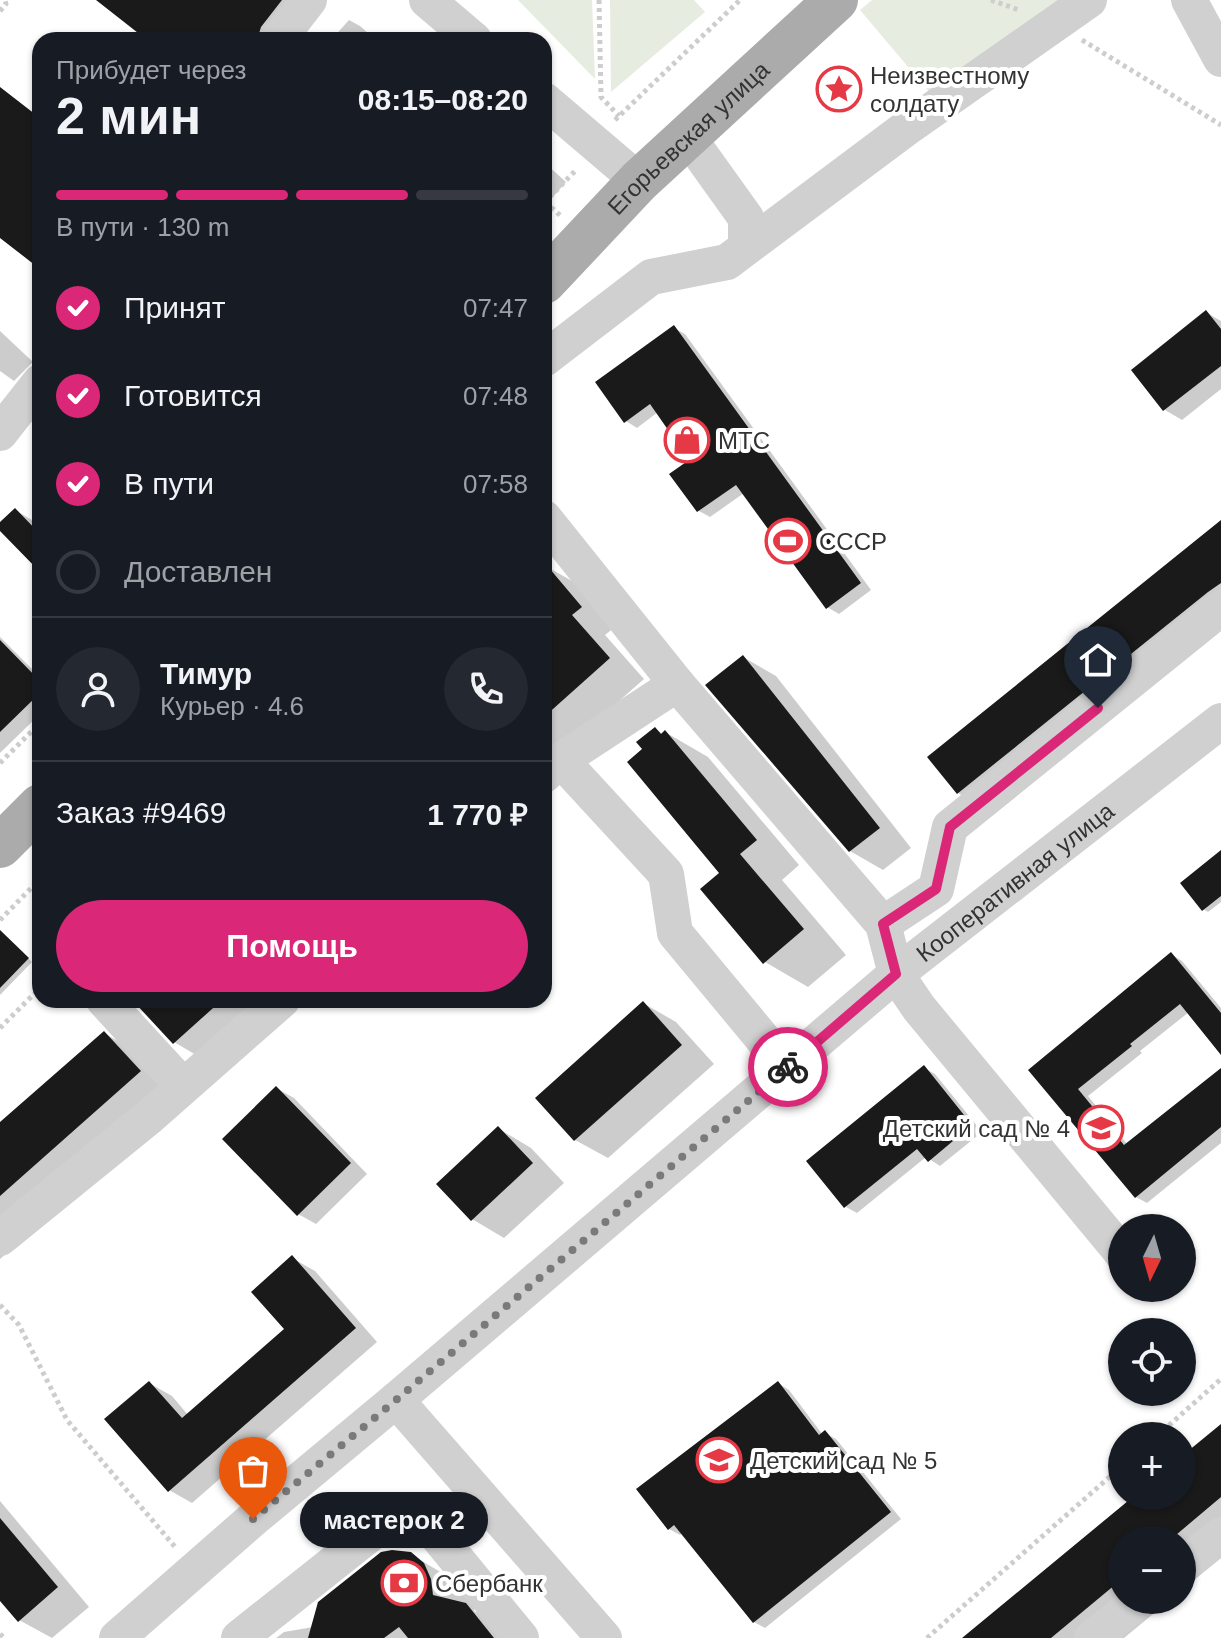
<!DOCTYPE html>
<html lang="ru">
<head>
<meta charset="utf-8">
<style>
	:root { --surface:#171b24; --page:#242831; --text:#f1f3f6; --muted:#9ea1a6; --line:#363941; --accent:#db2777 }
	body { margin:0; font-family:Helvetica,sans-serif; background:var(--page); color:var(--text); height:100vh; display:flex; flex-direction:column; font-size:30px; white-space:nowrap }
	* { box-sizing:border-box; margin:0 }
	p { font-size:26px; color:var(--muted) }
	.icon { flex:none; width:44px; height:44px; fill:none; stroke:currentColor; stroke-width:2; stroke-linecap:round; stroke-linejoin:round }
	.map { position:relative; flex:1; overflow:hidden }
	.details { position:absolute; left:32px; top:32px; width:520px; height:976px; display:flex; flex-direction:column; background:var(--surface); border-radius:24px; box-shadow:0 2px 6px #0004 }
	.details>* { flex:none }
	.needle { width:52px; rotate:185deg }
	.buttons { position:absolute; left:1108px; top:1214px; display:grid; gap:16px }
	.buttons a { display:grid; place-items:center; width:88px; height:88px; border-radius:50%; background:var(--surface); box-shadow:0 2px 6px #0004; font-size:40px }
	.pin { position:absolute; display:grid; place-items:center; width:68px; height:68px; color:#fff; margin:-82px -34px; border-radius:50% 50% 50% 0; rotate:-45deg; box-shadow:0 0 8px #0007 }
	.pin .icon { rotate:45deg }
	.courier { position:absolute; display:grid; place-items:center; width:80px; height:80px; margin:-40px; border:6px solid #db2777; border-radius:50%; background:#fff; color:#222; box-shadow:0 2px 10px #0007 }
	.bubble { position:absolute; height:56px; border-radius:28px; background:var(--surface); box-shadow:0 2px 6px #0004; font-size:26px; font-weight:800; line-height:56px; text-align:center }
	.overview em { font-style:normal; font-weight:800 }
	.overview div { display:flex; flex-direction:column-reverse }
	.overview { display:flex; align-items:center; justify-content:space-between; height:136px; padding:0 24px }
	h1 { font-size:52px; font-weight:800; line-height:60px }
	.bar { display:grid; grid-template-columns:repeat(4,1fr); gap:12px 8px; align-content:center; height:96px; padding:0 24px }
	.bar i { height:10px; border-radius:6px; background:var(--line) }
	.bar .active { background:var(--accent) }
	.bar p { grid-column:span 4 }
	.line { display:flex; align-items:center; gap:20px; padding:0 24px; border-top:2px solid var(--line) }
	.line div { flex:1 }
	.round { display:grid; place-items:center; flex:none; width:84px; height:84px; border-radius:42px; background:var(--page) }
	ol { padding:0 24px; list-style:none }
	li { display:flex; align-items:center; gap:24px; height:88px }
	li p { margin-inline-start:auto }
	li .icon { padding:8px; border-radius:50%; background:var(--accent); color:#fff; stroke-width:4 }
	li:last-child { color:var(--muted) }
	li i { width:44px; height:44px; border:4px solid var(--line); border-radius:50% }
	.primary-button { display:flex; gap:16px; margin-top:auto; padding:16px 24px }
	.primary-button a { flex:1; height:92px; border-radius:48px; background:var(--accent); color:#fff; font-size:32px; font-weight:800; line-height:92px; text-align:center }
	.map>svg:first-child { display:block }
	.green { fill:#e6ecdf }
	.shadow { fill:#0003 }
	.building { fill:#1a1a1a }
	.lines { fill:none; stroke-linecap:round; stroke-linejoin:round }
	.path { stroke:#cdcdcd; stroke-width:5; stroke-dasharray:4 4; stroke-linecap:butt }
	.minor { stroke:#d0d0d0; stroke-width:36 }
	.major { stroke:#ababab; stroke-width:44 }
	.done { stroke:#7a7a7a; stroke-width:8; stroke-dasharray:0 14.4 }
	.route { stroke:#db2777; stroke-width:10 }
	.labels { text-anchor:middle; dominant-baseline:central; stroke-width:8; stroke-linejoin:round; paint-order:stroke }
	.poi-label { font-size:24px; fill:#333; stroke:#fff; text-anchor:start }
	.street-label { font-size:24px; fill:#333; stroke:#fff }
</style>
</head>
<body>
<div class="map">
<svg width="1221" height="1638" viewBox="0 0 1221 1638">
	<rect width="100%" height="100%" fill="#fff"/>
	<path class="green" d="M518,0H592L595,79Z
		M610,0H694L705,12L611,92Z
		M872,0H1073L936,100L860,10Z"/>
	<path class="shadow" d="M99,0H296L268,40H151Z
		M349,20L360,26L376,40H331Z
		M544,162L566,182L544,207Z
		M1207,313L1221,321V389L1182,420L1165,410L1134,371Z
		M674,328L685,334L871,590L839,614L827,607L744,493L710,517L699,511L672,474L692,460L658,412L637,428L626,421Z
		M0,331L33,362L14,381L0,371Z
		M15,510L32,520L40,528V571L0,528V525Z
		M1221,522V627L991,812L958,793Z
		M544,565L579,585L615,627L605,635L644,679L544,767Z
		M0,637L40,677V714L0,753Z
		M743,657L776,676L911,848L883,870L850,851Z
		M655,729L663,734L665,732L708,757L799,865L782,880L846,955L808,987L765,962L722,873L645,750Z
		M1221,853V902L1208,912L1203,909Z
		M0,936L7,937L32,962L0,995Z
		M1171,954L1182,961L1221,1008V1052L1189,1012L1140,1051L1142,1053L1088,1096L1128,1145L1221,1070V1143L1147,1203L1136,1197L1031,1070Z
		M142,1000H279L208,1062L174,1042Z
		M643,1003L676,1022L714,1064L608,1158L575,1140Z
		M104,1033L147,1058L183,1097L0,1259V1126Z
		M924,1068L935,1074L982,1132L940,1166L926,1157L857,1213L846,1207Z
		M276,1088L294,1098L367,1174L316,1224L298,1214Z
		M499,1129L531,1148L564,1183L504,1238L472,1219Z
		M292,1258L315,1271L377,1342L192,1503L169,1490L149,1383L172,1396L188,1415L286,1329Z
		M778,1383L789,1390L823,1435L825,1433L836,1439L901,1519L765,1628L754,1622L683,1533L680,1535L669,1529Z
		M1221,1427V1558L1182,1590V1540H1122V1600H1170L1124,1638H966L1137,1496H1182V1459Z
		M0,1501L89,1607L52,1638L19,1620L0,1598Z
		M410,1554L454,1580L474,1605V1611L509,1631L515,1638H276L284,1632L313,1627Z"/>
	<path class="building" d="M96,0H282L261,27L257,40H147Z
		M0,87L40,118V269L0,238Z
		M1206,310L1221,329V366L1163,411L1131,370Z
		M674,325L861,583L826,609L736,485L697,512L669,474L689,460L650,404L624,423L595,382Z
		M15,508L40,534V572L0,531V522Z
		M1221,520V583L1208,592L957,794L927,757Z
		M544,562L582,607L572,615L610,658L544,717Z
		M0,640L40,681V693L0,732Z
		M743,655L880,828L849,852L705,685Z
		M655,727L661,734L665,730L757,840L740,854L804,929L763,964L700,889L719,873L627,762L642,749L636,742Z
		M1221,850V896L1202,911L1180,883Z
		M0,930L29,958L0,988Z
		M1171,952L1221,1013V1055L1180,1004L1130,1044L1132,1046L1078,1089L1124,1145L1221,1068V1127L1135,1198L1028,1070Z
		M139,1000H222L173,1044L135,1003Z
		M643,1001L682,1045L574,1141L535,1098Z
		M104,1031L141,1071L0,1196V1122Z
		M924,1065L972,1125L928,1162L917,1149L844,1208L806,1161Z
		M276,1086L351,1163L297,1216L222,1139Z
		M498,1126L533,1163L471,1221L436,1184Z
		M292,1255L356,1328L168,1492L104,1419L149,1381L182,1418L284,1329L251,1292Z
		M778,1381L819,1435L825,1430L891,1512L753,1623L674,1525L668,1530L636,1489Z
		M1221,1424V1497L1170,1540H1122V1579L1051,1638H962L1134,1496H1182V1456Z
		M0,1518L58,1587L18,1622L0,1601Z
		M392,1550L411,1552L424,1563L431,1579L433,1595L466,1603L494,1638H408L399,1627L384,1638H308L318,1602L381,1552Z"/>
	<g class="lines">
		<path class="path" d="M599,0L601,97L619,116
			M991,0L1019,10
			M0,11L6,4L5,0
			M1082,40L1221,125
			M615,120L740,0
			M545,202L562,217
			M544,203L577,169
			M0,763L40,723
			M0,920L40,879
			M0,1028L40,988
			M0,1305L19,1325L67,1420L176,1548
			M1157,1436L1221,1379
			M0,1634L4,1638
			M927,1638L1122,1466"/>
		<g class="minor">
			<path d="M427,0L474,40"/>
			<path d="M1189,0L1221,59"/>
			<path d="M278,40L309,0"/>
			<path d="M544,100L639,181"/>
			<path d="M688,137L746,218V247"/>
			<path d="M544,359L651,277L727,262L905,129L1089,0"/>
			<path d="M0,433L40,382"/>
			<path d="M544,518L677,684L883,924L896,974L919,1008L1122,1253"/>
			<path d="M561,760L666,874L675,933L787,1068"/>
			<path d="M544,775L561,760L677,684"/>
			<path d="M883,924L936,889L950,827L1221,608"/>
			<path d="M104,1000L183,1086"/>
			<path d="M0,1238L149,1117L282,1000"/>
			<path d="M396,1400L604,1638"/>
			<path d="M1182,1566L1221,1535"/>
			<path id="s1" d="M117,1638L253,1519L396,1400L896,974L1221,721"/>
			<path d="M239,1638L393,1516L426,1522L521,1638"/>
			<path d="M1092,1638L1140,1600"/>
		</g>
		<g class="major">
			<path id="s2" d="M544,282L639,181L836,0"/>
			<path d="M0,846L40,806"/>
		</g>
	</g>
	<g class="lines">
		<path class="done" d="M253,1519L396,1400L788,1067"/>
		<path class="route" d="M788,1067L896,974L883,924L936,889L950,827L1098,708"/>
	</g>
	<defs>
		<g id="sight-ring" transform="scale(2.3)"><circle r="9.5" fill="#fff" stroke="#e63946" stroke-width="1.5"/><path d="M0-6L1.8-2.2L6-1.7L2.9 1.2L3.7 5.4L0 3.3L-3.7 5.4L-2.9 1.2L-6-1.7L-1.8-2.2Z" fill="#e63946"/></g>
		<g id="shop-ring" transform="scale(2.3)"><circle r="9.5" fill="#fff" stroke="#e63946" stroke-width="1.5"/><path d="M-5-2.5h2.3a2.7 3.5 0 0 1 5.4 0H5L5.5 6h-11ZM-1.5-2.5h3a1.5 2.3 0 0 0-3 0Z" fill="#e63946"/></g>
		<g id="stadium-ring" transform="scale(2.3)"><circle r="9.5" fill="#fff" stroke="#e63946" stroke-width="1.5"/><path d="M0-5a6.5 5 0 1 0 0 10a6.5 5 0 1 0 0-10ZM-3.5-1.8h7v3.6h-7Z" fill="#e63946"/></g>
		<g id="school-ring" transform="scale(2.3)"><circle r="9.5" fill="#fff" stroke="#e63946" stroke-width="1.5"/><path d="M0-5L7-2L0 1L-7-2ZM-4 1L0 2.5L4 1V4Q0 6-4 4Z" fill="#e63946"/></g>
		<g id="bank-ring" transform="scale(2.3)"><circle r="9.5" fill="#fff" stroke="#e63946" stroke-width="1.5"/><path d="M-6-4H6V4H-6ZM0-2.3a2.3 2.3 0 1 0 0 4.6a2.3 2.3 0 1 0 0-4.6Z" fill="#e63946"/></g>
	</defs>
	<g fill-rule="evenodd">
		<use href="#sight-ring" x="839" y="89"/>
		<use href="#shop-ring" x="687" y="440"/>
		<use href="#stadium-ring" x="788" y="541"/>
		<use href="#school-ring" x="1101" y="1128"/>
		<use href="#school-ring" x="719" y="1460"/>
		<use href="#bank-ring" x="404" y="1583"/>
	</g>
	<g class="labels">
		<g class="poi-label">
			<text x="870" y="75">Неизвестному<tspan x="870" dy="28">солдату</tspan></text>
			<text x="718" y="440">МТС</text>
			<text x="819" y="541">СССР</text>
			<text x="1070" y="1128" text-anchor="end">Детский сад № 4</text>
			<text x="750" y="1460">Детский сад № 5</text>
			<text x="435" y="1583">Сбербанк</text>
		</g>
		<g class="street-label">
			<text stroke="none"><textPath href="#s2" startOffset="204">Егорьевская улица</textPath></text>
			<text stroke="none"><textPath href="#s1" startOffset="1174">Кооперативная улица</textPath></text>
		</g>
	</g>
</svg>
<div class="buttons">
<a><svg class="needle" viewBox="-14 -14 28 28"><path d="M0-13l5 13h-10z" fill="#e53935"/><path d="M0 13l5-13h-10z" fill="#9ea1a6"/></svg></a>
<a><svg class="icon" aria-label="locate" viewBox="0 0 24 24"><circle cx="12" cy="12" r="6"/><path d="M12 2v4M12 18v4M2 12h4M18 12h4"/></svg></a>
<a>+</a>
<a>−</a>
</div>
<div class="pin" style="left:253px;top:1519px;background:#ea580c"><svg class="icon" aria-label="bag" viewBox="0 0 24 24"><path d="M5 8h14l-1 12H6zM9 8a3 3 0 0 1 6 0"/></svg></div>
<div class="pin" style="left:1098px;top:708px;background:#1f2937"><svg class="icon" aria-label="home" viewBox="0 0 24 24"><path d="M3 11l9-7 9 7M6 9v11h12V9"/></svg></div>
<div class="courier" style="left:788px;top:1067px"><svg class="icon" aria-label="bike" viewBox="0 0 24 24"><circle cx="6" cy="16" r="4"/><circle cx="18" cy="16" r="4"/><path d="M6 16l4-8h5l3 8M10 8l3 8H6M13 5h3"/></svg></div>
<div class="bubble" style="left:300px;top:1492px;width:188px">мастерок 2</div>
<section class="details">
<div class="overview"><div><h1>2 мин</h1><p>Прибудет через</p></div><em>08:15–08:20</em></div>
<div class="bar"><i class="active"></i><i class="active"></i><i class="active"></i><i></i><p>В пути · 130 m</p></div>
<ol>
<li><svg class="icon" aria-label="check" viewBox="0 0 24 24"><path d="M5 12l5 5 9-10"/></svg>Принят<p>07:47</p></li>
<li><svg class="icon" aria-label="check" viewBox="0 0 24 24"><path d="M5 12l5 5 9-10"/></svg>Готовится<p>07:48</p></li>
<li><svg class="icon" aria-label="check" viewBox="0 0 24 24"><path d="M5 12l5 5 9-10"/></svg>В пути<p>07:58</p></li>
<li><i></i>Доставлен</li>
</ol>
<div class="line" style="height:144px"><a class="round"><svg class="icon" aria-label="person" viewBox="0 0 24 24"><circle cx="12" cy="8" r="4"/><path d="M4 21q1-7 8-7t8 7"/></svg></a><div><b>Тимур</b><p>Курьер · 4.6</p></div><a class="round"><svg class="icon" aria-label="phone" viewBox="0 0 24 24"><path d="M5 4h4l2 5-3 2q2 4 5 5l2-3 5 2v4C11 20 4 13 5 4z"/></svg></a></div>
<div class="line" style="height:104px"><div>Заказ #9469</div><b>1 770 ₽</b></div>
<div class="primary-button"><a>Помощь</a></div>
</section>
</div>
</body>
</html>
